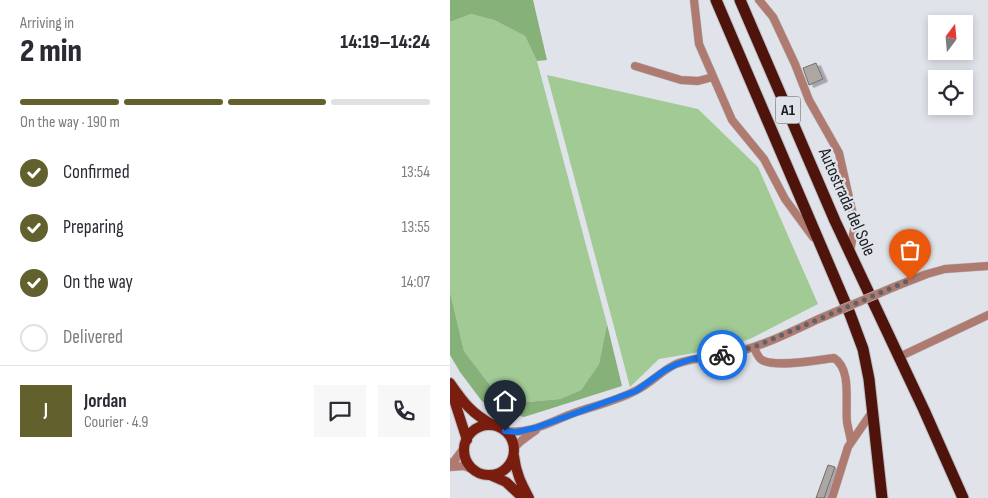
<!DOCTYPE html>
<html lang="en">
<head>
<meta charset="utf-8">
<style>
	:root { --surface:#fff; --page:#f7f7f7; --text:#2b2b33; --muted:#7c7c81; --line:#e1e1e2; --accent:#62612e }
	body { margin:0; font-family:"Sofia Sans Condensed",sans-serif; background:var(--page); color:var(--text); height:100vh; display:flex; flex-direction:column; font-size:19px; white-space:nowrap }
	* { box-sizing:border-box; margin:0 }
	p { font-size:16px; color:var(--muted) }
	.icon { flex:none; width:28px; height:28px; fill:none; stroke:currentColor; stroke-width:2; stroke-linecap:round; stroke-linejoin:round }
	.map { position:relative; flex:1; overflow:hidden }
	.drawer { display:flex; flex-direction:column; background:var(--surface); width:450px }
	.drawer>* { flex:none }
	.needle { width:32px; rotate:16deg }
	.controls { position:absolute; left:478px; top:15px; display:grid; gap:10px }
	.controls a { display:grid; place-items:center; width:45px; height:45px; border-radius:0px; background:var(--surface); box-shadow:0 2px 8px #0003; font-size:25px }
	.pin { position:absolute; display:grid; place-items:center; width:42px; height:42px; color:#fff; margin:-51px -21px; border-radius:50% 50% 50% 0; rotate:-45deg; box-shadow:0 0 5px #0007 }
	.pin .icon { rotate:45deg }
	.courier { position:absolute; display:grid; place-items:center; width:50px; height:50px; margin:-25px; border:4px solid #1a73e8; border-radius:50%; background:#fff; color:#222; box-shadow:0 1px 6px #0007 }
	.headline em { font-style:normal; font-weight:800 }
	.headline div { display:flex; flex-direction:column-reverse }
	.headline { display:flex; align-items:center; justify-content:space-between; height:85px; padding:0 20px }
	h1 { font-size:32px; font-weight:800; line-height:38px }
	.bar { display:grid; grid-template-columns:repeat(4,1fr); gap:8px 5px; align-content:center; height:60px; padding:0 20px }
	.bar i { height:6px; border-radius:4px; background:var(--line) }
	.bar .current { background:var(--accent) }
	.bar p { grid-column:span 4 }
	.line { display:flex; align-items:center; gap:12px; padding:0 20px; border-top:1px solid var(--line) }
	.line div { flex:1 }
	.round { display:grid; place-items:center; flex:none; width:52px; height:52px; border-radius:0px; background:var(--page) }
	ol { padding:0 20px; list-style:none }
	li { display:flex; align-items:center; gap:15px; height:55px }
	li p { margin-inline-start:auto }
	li .icon { padding:5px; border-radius:50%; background:var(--accent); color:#fff; stroke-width:4 }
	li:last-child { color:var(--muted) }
	li i { width:28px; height:28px; border:2px solid var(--line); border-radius:50% }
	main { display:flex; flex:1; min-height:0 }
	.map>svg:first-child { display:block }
	.green { fill:#a1ca95 }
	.forest { fill:#86b179 }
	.building { fill:#ada7a3; stroke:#726c68; filter:url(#shadow) }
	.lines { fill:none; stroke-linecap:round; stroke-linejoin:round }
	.minor-casing { stroke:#bdbfc6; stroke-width:9 }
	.major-casing { stroke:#bdbfc6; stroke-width:12 }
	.highway-casing { stroke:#bdbfc6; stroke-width:13 }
	.minor { stroke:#af7b71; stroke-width:8 }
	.major { stroke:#791d0f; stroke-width:10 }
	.highway { stroke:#4e130a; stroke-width:11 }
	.minor-bridge-casing { stroke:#bdbfc6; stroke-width:9; stroke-linecap:butt }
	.minor-bridge { stroke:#af7b71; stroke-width:8 }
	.done { stroke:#616267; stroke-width:5; stroke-dasharray:0 9 }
	.route { stroke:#1a73e8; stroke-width:6 }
	.labels { text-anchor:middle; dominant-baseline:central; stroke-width:4.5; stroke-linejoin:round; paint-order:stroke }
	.shield { fill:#e0e3ea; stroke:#57585d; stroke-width:1 }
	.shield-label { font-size:16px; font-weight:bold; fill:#1c1d20 }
	.street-label { font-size:18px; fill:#1c1d20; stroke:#e0e3ea }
</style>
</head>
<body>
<main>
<section class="drawer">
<div class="headline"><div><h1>2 min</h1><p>Arriving in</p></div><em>14:19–14:24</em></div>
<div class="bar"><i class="current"></i><i class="current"></i><i class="current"></i><i></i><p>On the way · 190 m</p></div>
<ol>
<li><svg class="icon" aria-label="check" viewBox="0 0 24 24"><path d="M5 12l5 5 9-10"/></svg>Confirmed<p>13:54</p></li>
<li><svg class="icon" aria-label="check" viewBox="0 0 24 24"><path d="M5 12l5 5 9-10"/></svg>Preparing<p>13:55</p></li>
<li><svg class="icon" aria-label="check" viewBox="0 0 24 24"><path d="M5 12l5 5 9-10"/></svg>On the way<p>14:07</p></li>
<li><i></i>Delivered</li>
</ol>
<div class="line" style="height:90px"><b class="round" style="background:var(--accent);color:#fff">J</b><div><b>Jordan</b><p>Courier · 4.9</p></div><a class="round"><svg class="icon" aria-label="chat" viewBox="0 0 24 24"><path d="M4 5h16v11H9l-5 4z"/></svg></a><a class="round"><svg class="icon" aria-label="phone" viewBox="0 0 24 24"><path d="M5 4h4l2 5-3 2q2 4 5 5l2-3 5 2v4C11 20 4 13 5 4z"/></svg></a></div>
</section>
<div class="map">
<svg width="538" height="498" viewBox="0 0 538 498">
	<defs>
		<filter id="shadow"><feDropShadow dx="4.5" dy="2.5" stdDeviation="0" flood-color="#0004"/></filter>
	</defs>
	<rect width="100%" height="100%" fill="#e0e3ea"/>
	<path class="green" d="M21,14L44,20L75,36L87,61L157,324L149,364L131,390L110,399L77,402L46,393L14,351L0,292V22Z
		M97,75L248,109L308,167L368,304L300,339L256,351L209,359L180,387Z"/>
	<path class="forest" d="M0,0H83L97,60L87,61L75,36L44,20L21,14L0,22Z
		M0,292L14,351L46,393L77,402L110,399L131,390L149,364L157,324L172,386L74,417L41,409L31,400L10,372L0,355Z"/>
	<path class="building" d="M366,63L373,79L359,85L353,68Z
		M378,465L385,467L374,498H366Z"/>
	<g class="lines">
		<g class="minor-casing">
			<path id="minor" d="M244,0L249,44L282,120L314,159L335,199L363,237
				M309,0L323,17L345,64L359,100L389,153L405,224L400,252
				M185,66L231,80L248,81L263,77
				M444,287L477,274L495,269L538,266
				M304,347C306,352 308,358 312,360C325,368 368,360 384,358C402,369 395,403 397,422C398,428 400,435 401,441
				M449,357L538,315
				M55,431C80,435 102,421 124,413C144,406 166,401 185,391C200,384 211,371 226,364C246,356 269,357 290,351C318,344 344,330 371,318
				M64,448L71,441L86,430
				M0,464L5,460L14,448
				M0,467L14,466L24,470
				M382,498L398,447L422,412"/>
		</g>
		<g class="major-casing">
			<path id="major" d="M0,383C14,403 21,413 43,425
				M1,390L17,440
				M14 450a25 25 0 1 1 50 0a25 25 0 1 1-50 0Z
				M64,456C66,473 71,483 79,498
				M40,475L56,482L73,498"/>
		</g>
		<g class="highway-casing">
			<path id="highway" d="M266,0L400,314L413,349L419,379L432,498
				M290,0L385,221L474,410L513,498"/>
		</g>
		<use href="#minor" class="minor"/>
		<use href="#major" class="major"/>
		<use href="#highway" class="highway"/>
		<g class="minor-bridge-casing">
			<path id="minor-bridge" d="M371,318L444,287"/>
		</g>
		<use href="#minor-bridge" class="minor-bridge"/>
	</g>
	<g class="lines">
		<path class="done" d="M272,355L304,347L460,280"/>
		<path class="route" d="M55,431L67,432L85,428L186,391L215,370L227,364L242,359L272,355"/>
	</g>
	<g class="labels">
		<rect class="shield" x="325.5" y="96.5" width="25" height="27" rx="4"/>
		<g class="shield-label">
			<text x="338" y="110">A1</text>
		</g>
		<g class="street-label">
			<text transform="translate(397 202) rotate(66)">Autostrada del Sole</text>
		</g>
	</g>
</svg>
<div class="controls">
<a><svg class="needle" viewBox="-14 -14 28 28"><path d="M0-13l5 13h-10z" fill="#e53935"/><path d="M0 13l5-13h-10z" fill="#7c7c81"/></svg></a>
<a><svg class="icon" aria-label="locate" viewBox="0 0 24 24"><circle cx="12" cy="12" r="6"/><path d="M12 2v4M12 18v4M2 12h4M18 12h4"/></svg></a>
</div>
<div class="pin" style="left:460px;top:280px;background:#ea580c"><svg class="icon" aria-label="bag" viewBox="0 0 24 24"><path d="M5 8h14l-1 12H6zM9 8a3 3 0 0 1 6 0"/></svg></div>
<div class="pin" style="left:55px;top:431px;background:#1f2937"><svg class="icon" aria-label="home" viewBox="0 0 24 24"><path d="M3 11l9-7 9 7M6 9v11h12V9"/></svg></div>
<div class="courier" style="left:272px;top:355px"><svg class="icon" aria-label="bike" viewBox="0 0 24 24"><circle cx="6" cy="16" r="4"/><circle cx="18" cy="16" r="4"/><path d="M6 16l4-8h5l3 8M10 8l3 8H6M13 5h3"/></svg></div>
</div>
</main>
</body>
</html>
